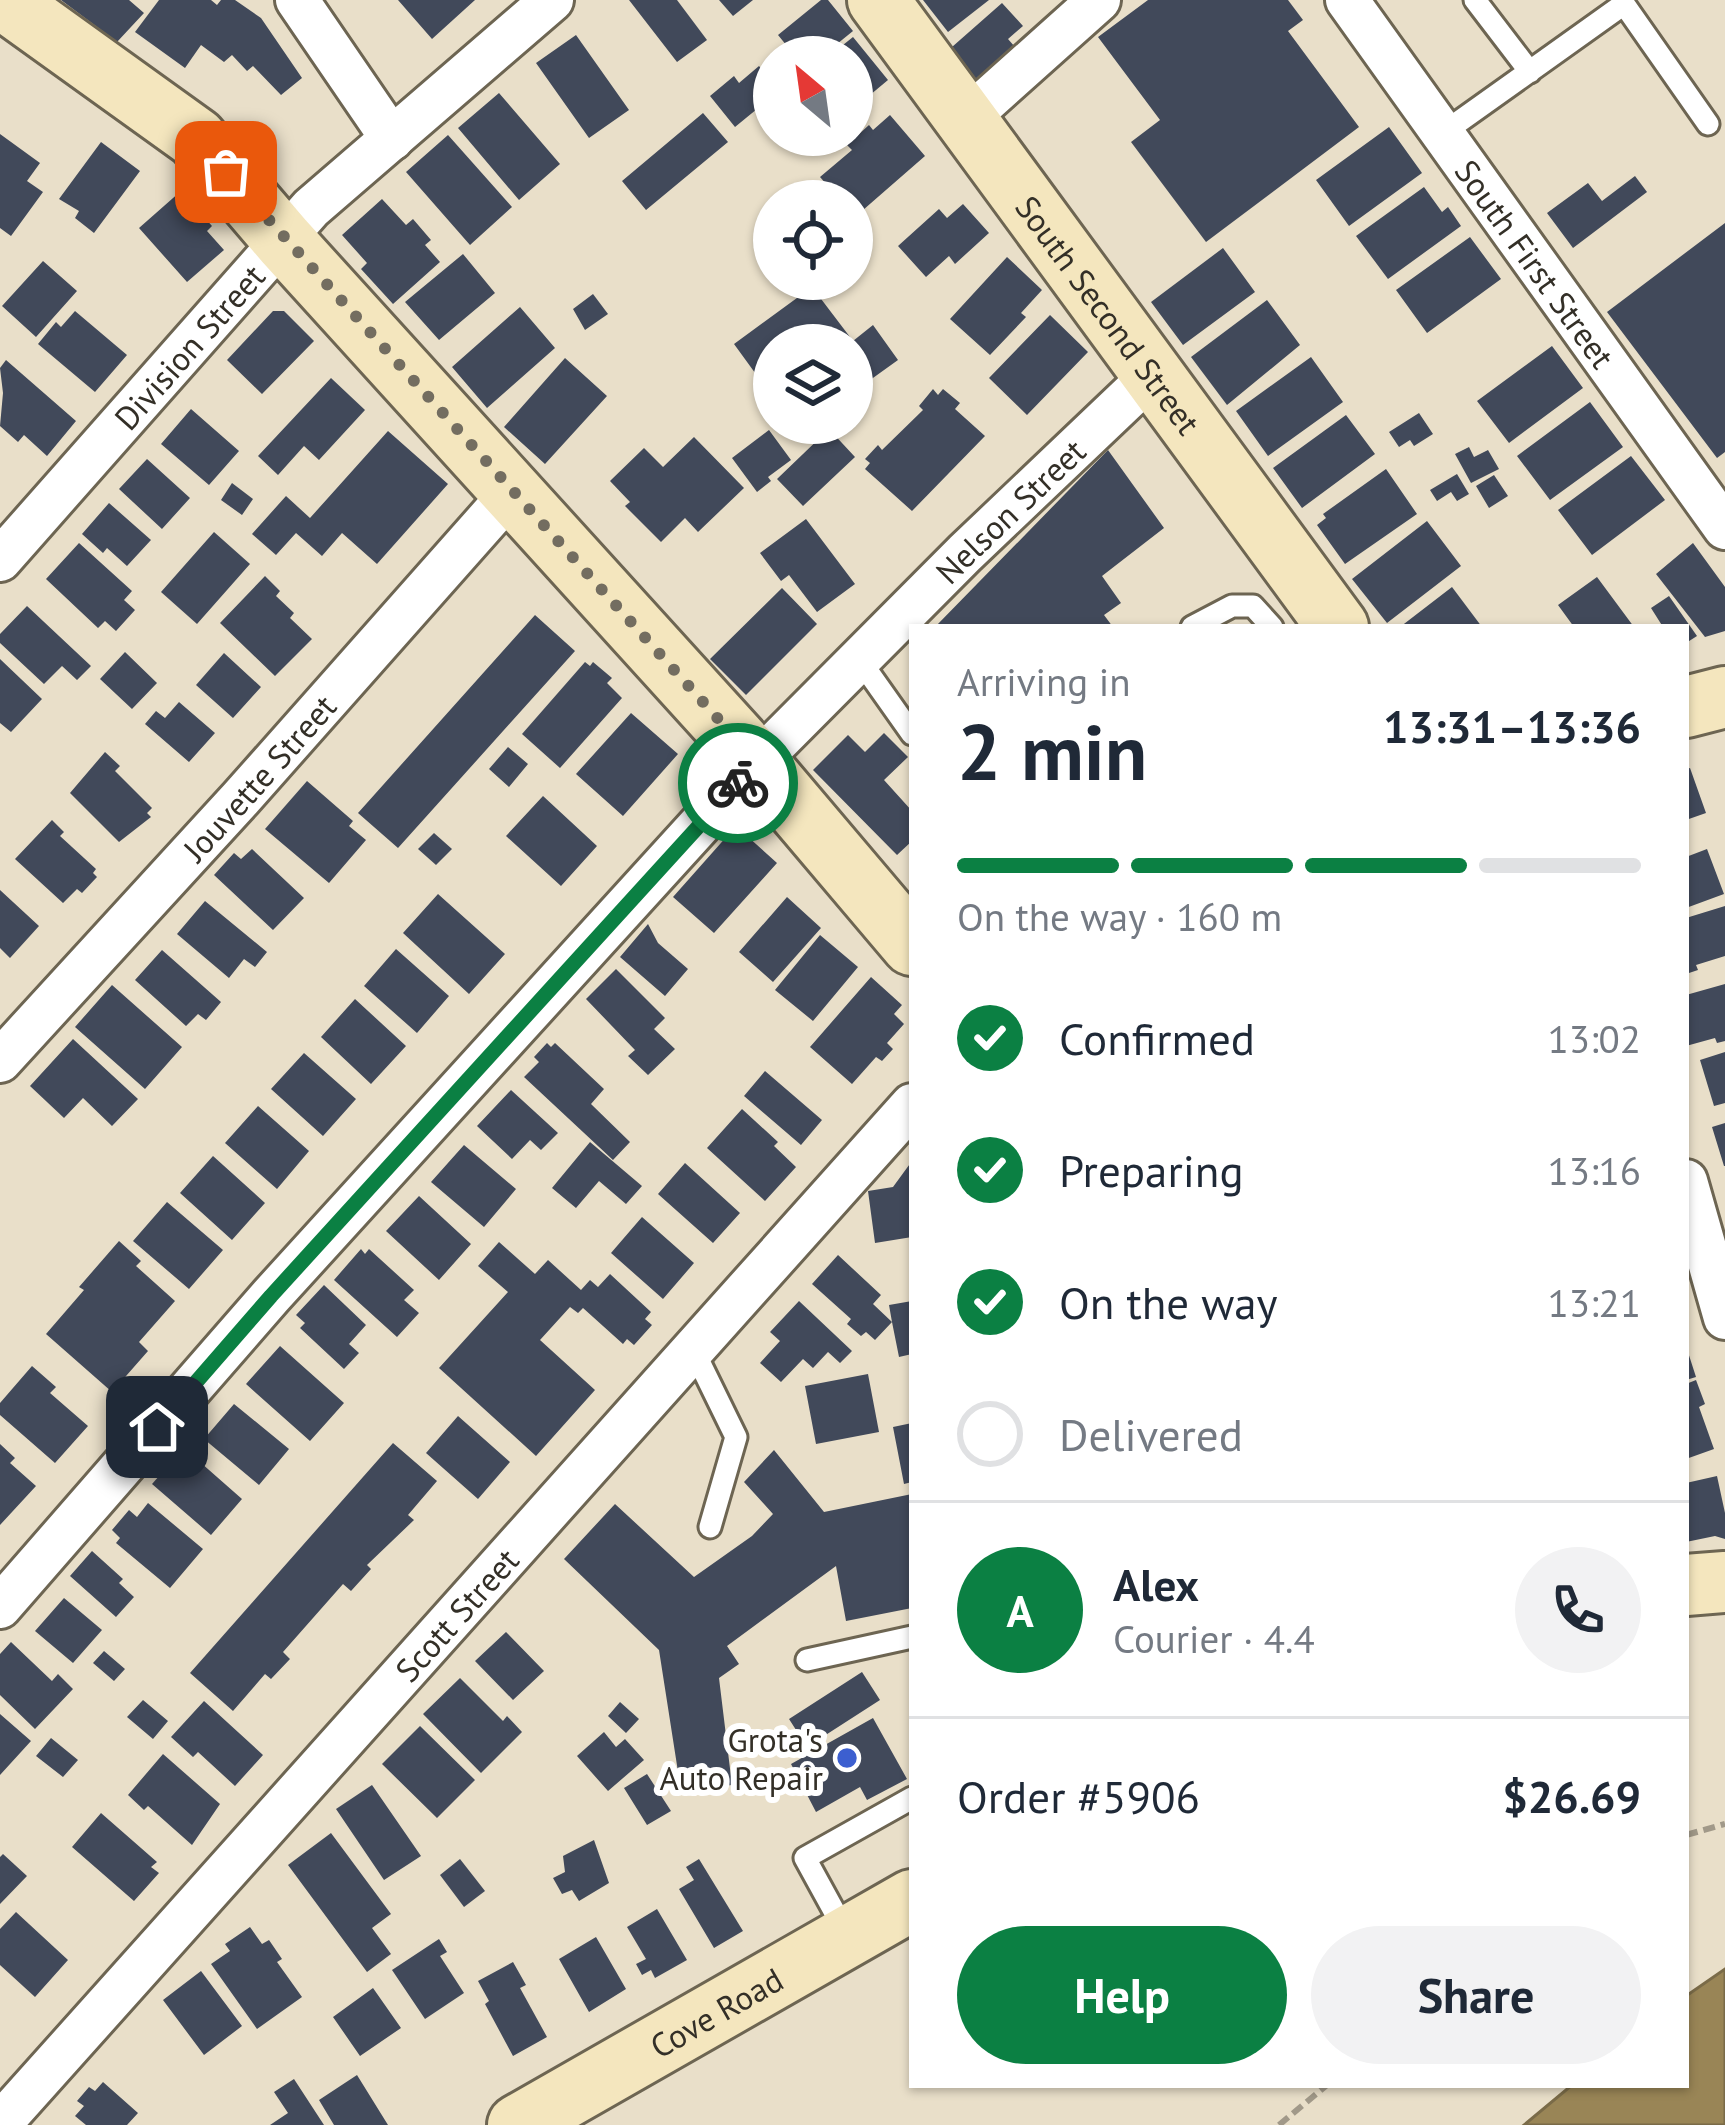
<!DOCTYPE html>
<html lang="en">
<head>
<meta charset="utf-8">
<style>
	:root { --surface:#fff; --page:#f2f2f3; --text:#1f2937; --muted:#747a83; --line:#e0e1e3; --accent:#0b8043 }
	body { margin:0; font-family:"PT Sans",sans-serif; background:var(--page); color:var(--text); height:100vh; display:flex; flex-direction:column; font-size:45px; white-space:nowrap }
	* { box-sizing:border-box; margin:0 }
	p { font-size:39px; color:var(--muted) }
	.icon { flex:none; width:66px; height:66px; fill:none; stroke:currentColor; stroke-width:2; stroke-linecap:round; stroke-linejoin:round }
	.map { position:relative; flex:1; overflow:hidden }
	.details { position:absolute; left:909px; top:624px; width:780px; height:1464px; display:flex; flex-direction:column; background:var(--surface); border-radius:0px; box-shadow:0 3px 9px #0004 }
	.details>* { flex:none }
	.needle { width:78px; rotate:331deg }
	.buttons { position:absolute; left:753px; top:36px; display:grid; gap:24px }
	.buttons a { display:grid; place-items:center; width:120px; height:120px; border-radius:50%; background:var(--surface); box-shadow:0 3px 9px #0004; font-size:60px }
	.pin { position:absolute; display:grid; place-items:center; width:102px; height:102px; color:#fff; margin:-51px; border-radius:24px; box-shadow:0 6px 18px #0006 }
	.courier { position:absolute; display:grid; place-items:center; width:120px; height:120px; margin:-60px; border:9px solid #0b8043; border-radius:50%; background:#fff; color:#222; box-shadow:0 3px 15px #0007 }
	.headline em { font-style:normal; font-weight:700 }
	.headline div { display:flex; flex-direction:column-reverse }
	.headline { display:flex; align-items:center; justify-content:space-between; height:204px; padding:0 48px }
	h1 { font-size:78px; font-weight:700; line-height:90px }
	.bar { display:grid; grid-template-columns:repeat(4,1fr); gap:18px 12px; align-content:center; height:144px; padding:0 48px }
	.bar i { height:15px; border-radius:9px; background:var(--line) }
	.bar .selected { background:var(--accent) }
	.bar p { grid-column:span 4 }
	.line { display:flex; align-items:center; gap:30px; padding:0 48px; border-top:3px solid var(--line) }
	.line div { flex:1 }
	.round { display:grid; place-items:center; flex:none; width:126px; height:126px; border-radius:63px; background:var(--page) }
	ol { padding:0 48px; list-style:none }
	li { display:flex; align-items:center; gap:36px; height:132px }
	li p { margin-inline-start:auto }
	li .icon { padding:12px; border-radius:50%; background:var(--accent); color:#fff; stroke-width:4 }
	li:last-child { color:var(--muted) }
	li i { width:66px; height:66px; border:6px solid var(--line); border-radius:50% }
	.cta { display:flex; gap:24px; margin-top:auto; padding:24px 48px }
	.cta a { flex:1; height:138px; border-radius:72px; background:var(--accent); color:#fff; font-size:48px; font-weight:700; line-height:138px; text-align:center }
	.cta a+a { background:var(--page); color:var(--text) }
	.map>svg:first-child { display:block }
	.water { fill:#998556; stroke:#7a6b48; stroke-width:3 }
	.building { fill:#41495a }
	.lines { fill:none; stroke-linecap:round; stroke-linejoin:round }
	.lane-casing { stroke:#6d6552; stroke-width:27 }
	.street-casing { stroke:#6d6552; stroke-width:48 }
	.secondary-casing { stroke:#6d6552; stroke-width:66 }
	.path { stroke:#a19989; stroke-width:6; stroke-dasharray:12 6; stroke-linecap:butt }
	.lane { stroke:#fff; stroke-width:21 }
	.street { stroke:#fff; stroke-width:42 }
	.secondary { stroke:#f4e6be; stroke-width:60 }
	.done { stroke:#736d60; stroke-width:12; stroke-dasharray:0 21.6 }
	.route { stroke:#0b8043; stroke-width:15 }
	.poi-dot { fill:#3c5fd0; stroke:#fff; stroke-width:4.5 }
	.labels { text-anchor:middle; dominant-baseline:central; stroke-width:12; stroke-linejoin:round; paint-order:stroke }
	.street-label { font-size:33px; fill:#332f27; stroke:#fff }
	.poi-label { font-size:33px; fill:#332f27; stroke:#fff; text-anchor:end }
</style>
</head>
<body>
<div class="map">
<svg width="1725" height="2125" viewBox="0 0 1725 2125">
	<rect width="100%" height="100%" fill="#e9dfc9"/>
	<path class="water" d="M1725,1969V2125H1524L1572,2085H1686V1996Z"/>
	<path class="building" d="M61,0H129L144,13L117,42Z
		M159,0H211L217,5L221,0H235L261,18L302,78L281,95L253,66L247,71L232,55L224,62L201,45L185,68L135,32Z
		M398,0H475L432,39Z
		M629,0H677L707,40L677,62Z
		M719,0H753L733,16Z
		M821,0H828L853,31L821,57H796L778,35Z
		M923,0H989L948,32Z
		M1148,0H1288L1303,20L1288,31L1359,127L1206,242L1131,142L1160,120L1098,37Z
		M1002,3L1023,26L1008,39L1021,54L980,89L952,47Z
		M576,35L629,110L589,138L536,63Z
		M853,37L888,80L852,110V57H828Z
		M759,66L774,84V95L735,127L710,96L734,76L739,83Z
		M499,93L560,164L519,200L458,128Z
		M774,101V127L761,111Z
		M703,113L728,142L646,210L622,181Z
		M890,115L925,156L855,217L852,201H841L820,177L852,150L847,145L869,125L873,130Z
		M1389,127L1422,173L1349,226L1316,180Z
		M0,134L40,163L27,181L43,192L11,236L0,228Z
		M448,135L512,207L470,245L406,172Z
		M101,142L140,171L94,233L75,218L79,211L59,199Z
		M1635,176L1647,192L1573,248L1547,213L1588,183L1602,201Z
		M1424,187L1442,212L1448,207L1461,226L1388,279L1356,236Z
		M181,191L212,226L207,231L224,250L187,282L139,228Z
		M382,199L406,225L413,219L431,240L425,245L440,262L393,304L361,269L367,263L342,235Z
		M963,204L989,233L955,264L949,256L926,277L898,246L939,209L947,218Z
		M1725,223V452L1717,458L1607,312Z
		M1470,237L1501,279L1427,333L1396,290Z
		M1223,248L1255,292L1183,345L1151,302Z
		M463,254L495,293L439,340L405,302Z
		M1007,257L1042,290L1021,313L1026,317L990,355L950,319Z
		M43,261L77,291L36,337L2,306Z
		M812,287L853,341L873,325L898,360L852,393V345H774V399L734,344Z
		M593,294L608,314L585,330L573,309Z
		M1267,300L1300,345L1227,405L1191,357Z
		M520,307L555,348L487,408L452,367Z
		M75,311L127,355L95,392L38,344L56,322L61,327Z
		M273,311H284L314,341L262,394L227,360Z
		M1050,315L1088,352L1027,415L989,378Z
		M1552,346L1583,388L1509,443L1477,401Z
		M1311,357L1343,402L1268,456L1236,411Z
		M565,358L607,396L545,464L504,427Z
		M6,360L76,421L47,456L24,435L18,442L0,426L3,393L0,368Z
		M331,378L365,410L319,460L304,446L278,475L258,456Z
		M933,389L938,395L943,389L960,403L955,409L985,436L912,511L865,469L870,463L865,459L878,445L882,450L923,410L919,406Z
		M1590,402L1623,447L1550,500L1517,456Z
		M191,409L239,451L209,485L161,444Z
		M1419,413L1433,434L1414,446L1410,440L1399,447L1389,432Z
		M1346,415L1375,454L1302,508L1273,468Z
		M829,429L855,457L803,506L777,479Z
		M769,430L791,460L768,477L771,481L757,492L732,458Z
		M388,431L448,484L377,564L342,533L322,556L296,533L276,555L252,534L286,496L310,518Z
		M694,437L744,488L698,532L685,518L661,542L625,506L630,502L610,481L644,448L663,467Z
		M1469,447L1474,457L1488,450L1499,469L1471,483L1455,454Z
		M1108,450L1164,528L1102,576L1121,603L1104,615L1113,627H935Z
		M1631,456L1665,500L1592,555L1558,510Z
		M147,459L190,498L162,529L119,489Z
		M1386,469L1417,514L1345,564L1317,525L1326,518L1323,514Z
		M1457,474L1469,494L1457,501L1451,492L1437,501L1430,490Z
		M1494,475L1508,496L1489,508L1476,486Z
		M232,483L253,499L242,515L221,500Z
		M109,503L151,540L127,566L107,548L103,553L82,534Z
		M806,519L855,584L817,612L789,575L781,581L760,553Z
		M1427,521L1461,566L1387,623L1352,579Z
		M214,532L250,564L197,624L161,592Z
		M79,543L132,591L124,600L135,610L116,631L105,621L98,628L46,579Z
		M1693,543L1725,587V631L1705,637L1656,574Z
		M265,576L280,591L276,596L294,613L290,618L312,639L275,676L220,623Z
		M1597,577L1634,627H1574L1558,605Z
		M1452,587L1482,627H1400Z
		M782,588L817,624L746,695L710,659Z
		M1669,596L1697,636L1686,643V627H1663L1651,608Z
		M27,606L91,666L77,680L62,666L44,684L0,643V634Z
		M535,615L575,651L398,848L358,813Z
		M125,652L157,683L132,709L100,679Z
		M224,653L261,687L233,718L196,685Z
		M0,659L42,699L11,732L0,723Z
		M585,662L590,666L593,662L612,678L607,683L622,698L560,768L522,734Z
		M179,702L215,733L189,762L145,724L156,711L165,718Z
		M631,713L678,754L623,816L576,774Z
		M884,733L908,757L884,780L912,811V841L897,855L813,770L848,735L865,752Z
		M508,747L528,764L509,787L489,769Z
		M105,752L120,766L115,771L152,808L147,813L151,817L119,842L70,793Z
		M1690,768L1706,813L1686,820V769Z
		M307,781L353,821L349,826L366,840L329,883L265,829Z
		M543,796L597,846L561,886L506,836Z
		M52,820L64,832L60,836L96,869L93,873L97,877L82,893L77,889L63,903L15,859Z
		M736,826L777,863L714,933L673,897Z
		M434,833L452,849L436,865L418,849Z
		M252,849L304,898L273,930L214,875L234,853L241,859Z
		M1707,849L1724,894L1686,908V857Z
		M0,890L39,926L10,958L0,948Z
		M438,894L505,954L469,994L403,933Z
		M787,897L821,928L773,982L739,952Z
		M205,901L267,952L255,967L244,959L229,978L177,934Z
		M1725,906V956L1696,965L1698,970L1686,974V918Z
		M648,924L658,943L688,969L665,996L620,957Z
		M820,935L858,967L813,1021L775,990Z
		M396,949L449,996L417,1033L364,986Z
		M162,950L221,1002L206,1020L198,1014L186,1026L135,980Z
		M616,969L665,1018L654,1029L675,1049L648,1075L628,1056L635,1050L586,999Z
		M871,977L902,1005L894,1014L904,1024L887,1043L893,1049L882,1061L876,1057L852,1084L810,1047Z
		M1725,984V1041L1717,1043L1715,1038L1686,1046V995Z
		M112,985L182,1047L145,1089L75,1027Z
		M355,999L406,1046L371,1084L321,1037Z
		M73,1039L138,1099L112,1126L83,1098L64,1118L30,1086Z
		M547,1043L551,1047L555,1043L604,1089L591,1104L630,1142L613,1160L524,1077L539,1062L534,1057Z
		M1725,1052V1103L1714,1106L1700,1060Z
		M304,1053L356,1099L323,1136L271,1089Z
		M765,1071L822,1120L801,1145L744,1096Z
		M511,1090L558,1133L541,1150L530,1140L512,1159L477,1126Z
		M258,1106L309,1151L277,1189L225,1143Z
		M742,1109L778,1142L774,1146L796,1167L765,1201L707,1148Z
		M1725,1123V1166H1724L1712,1127Z
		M590,1142L642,1186L626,1204L599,1181L576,1208L552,1188Z
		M464,1145L516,1189L484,1227L431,1182Z
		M213,1156L265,1203L232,1240L180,1193Z
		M912,1161V1237L875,1243L868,1191L893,1187Z
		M685,1163L740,1213L713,1243L658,1194Z
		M419,1196L471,1244L439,1280L386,1231Z
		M167,1202L223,1250L189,1289L133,1241Z
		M642,1217L694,1263L663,1299L611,1253Z
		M119,1241L141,1261L136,1266L175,1301L139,1342L148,1351L112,1392L46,1334L84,1290L79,1287Z
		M499,1242L535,1274L548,1260L581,1290L590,1280L598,1287L610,1274L651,1312L645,1319L652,1325L634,1345L627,1339L623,1344L583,1308L578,1313L570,1307L540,1340L595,1390L536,1456L439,1368L508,1292L478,1266Z
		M361,1249L365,1254L369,1249L414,1290L404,1300L419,1313L397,1337L334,1280Z
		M838,1255L881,1295L873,1304L892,1322L889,1305L912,1301V1354L899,1357L892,1322L875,1340L866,1332L861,1336L847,1324L851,1319L812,1284Z
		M324,1285L366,1325L349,1344L359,1353L344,1369L300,1328L305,1323L296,1315Z
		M799,1301L852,1351L840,1363L828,1352L813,1368L803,1359L781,1382L760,1363L780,1341L770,1332Z
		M280,1346L344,1403L310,1441L246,1384Z
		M1686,1346L1696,1377L1686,1380Z
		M32,1366L56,1387L50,1393L88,1426L55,1463L0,1415V1403Z
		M868,1374L879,1432L816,1444L805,1386Z
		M1696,1380L1705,1404L1699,1407L1714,1449L1686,1459V1384Z
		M234,1404L289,1449L259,1485L204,1439Z
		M458,1416L510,1462L478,1499L426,1453Z
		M912,1423V1482L904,1484L893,1427Z
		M393,1443L437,1481L408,1515L414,1520L367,1565L371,1569L351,1591L343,1584L283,1652L290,1659L271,1679L265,1674L233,1711L190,1673Z
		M0,1444L15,1458L10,1463L36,1486L0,1525Z
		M184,1448L242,1499L211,1535L152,1484Z
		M774,1450L824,1512L912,1494V1608L846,1621L836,1566L727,1646L739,1664L719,1678L732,1785L681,1791L659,1650L564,1559L615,1504L694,1577L752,1536L773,1514L744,1482Z
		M1717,1476L1725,1513V1539L1715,1536L1686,1542V1483Z
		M148,1503L203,1549L170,1588L116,1543L120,1538L112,1530L129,1510L137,1517Z
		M92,1551L123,1579L119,1583L134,1597L116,1617L70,1576Z
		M64,1598L102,1630L73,1663L35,1631Z
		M506,1632L544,1671L513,1700L475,1661Z
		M11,1642L52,1681L58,1674L73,1689L35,1729L0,1695V1654Z
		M104,1651L125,1669L114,1681L93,1663Z
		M862,1672L880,1700L807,1747L789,1719Z
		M460,1678L503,1721L507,1716L522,1732L481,1773L423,1714Z
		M143,1700L168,1721L153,1739L127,1717Z
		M204,1701L263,1755L235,1786L198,1752L193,1757L171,1737Z
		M620,1702L639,1719L626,1733L608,1716Z
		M0,1714L31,1741L0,1775Z
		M873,1718L907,1779L867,1800L860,1787L816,1812L791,1764Z
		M420,1726L475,1780L437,1818L382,1764Z
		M604,1732L616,1747L625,1739L644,1760L608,1791L577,1756Z
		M51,1738L78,1760L63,1777L36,1756Z
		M163,1754L220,1804L192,1845L148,1806L144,1810L128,1795Z
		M647,1774L671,1811L647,1825L624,1788Z
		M372,1785L421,1856L384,1880L336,1809Z
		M101,1813L157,1862L151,1867L159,1873L134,1901L72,1847Z
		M331,1833L391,1914L372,1928L391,1954L367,1972L288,1865Z
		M594,1840L609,1883L579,1901L572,1890L562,1894L553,1878L565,1872L563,1856Z
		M3,1854L27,1876L0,1904V1857Z
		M460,1859L485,1891L464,1907L440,1875Z
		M699,1859L743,1931L714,1948L679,1889L694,1880L686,1867Z
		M657,1909L687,1960L655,1978L651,1970L642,1975L636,1964L646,1959L627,1927Z
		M16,1912L68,1960L35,1997L0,1965V1929Z
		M250,1927L262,1944L269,1940L282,1959L277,1962L302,1997L257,2029L211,1964L230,1951L225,1944Z
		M596,1937L626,1989L589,2012L559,1959Z
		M439,1939L447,1952L440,1956L464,1993L425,2019L392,1970Z
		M513,1962L526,1985L520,1988L547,2037L513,2056L485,2004L489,2001L478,1981Z
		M201,1971L242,2026L204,2055L163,2000Z
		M373,1988L401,2028L360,2056L333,2017Z
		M357,2075L388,2125H334L319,2100Z
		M294,2079L324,2125H270L288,2113L274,2092Z
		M103,2082L138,2113L127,2125H86L75,2116L84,2106L77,2101L89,2087L95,2091Z"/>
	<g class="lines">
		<g class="lane-casing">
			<path id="lane" d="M1475,0L1530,72
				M1443,133L1624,4L1708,124
				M1192,627L1232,606H1253L1272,627
				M859,659L912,734
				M694,1351L736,1437L710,1527
				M807,1660L912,1637
				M845,1931L805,1858L912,1798"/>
		</g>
		<g class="street-casing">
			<g id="street">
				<path d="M297,0L392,139"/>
				<path id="s1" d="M1347,0L1725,528"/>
				<path d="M965,120L1099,0"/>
				<path id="s2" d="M0,560L311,208L552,0"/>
				<path id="s3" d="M0,1061L241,798L512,492"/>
				<path d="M1686,1181L1725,1318"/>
				<path id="s4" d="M0,1607L271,1296L757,762L965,553L1152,375"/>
				<path id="s5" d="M0,2124L912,1105"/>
			</g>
		</g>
		<g class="secondary-casing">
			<g id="secondary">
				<path d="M4,0L196,138L284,241L757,762L912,945"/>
				<path id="s6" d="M878,0L1338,627"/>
				<path d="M1686,707L1725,697"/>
				<path d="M1686,1585L1725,1582"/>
				<path id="s7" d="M518,2125L912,1900"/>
			</g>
		</g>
		<path class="path" d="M1686,1835L1725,1824
			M1279,2125L1327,2085"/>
		<use href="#lane" class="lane"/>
		<use href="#street" class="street"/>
		<use href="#secondary" class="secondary"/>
	</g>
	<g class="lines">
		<path class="done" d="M226,172L757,762L738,783"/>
		<path class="route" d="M157,1427L271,1296L738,783"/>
	</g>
	<circle class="poi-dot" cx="847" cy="1758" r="12"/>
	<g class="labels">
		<g class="street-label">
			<text stroke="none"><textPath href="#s1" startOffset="324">South First Street</textPath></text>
			<text stroke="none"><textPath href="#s6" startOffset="390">South Second Street</textPath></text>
			<text stroke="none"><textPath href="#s2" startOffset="285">Division Street</textPath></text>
			<text stroke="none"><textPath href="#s4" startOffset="1491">Nelson Street</textPath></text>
			<text stroke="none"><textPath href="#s3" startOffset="384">Jouvette Street</textPath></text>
			<text stroke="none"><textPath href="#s5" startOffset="684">Scott Street</textPath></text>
			<text stroke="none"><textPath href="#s7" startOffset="228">Cove Road</textPath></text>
		</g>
		<g class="poi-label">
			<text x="823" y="1739">Grota's<tspan x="823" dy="38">Auto Repair</tspan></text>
		</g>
	</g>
</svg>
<div class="buttons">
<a><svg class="needle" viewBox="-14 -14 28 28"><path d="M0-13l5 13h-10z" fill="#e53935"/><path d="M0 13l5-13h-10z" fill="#747a83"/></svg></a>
<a><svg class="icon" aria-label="locate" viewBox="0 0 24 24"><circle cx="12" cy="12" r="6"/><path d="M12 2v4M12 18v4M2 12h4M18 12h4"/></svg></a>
<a><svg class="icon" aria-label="layers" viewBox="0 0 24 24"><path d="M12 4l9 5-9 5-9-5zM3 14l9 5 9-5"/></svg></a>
</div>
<div class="pin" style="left:226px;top:172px;background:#ea580c"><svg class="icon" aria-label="bag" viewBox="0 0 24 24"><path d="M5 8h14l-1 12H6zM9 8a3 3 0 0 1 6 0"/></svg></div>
<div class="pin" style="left:157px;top:1427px;background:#1f2937"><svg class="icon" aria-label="home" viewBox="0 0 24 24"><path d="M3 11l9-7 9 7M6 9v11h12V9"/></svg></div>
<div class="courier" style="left:738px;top:783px"><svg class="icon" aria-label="bike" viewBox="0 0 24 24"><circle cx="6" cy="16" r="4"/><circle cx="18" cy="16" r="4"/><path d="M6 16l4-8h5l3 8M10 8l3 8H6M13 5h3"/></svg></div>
<section class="details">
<div class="headline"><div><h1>2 min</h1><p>Arriving in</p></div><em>13:31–13:36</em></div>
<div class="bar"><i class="selected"></i><i class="selected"></i><i class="selected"></i><i></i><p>On the way · 160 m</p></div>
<ol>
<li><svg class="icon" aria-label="check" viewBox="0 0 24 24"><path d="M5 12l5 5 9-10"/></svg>Confirmed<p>13:02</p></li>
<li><svg class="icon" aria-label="check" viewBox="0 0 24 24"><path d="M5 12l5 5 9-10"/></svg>Preparing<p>13:16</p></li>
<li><svg class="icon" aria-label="check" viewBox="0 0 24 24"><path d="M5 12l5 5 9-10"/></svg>On the way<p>13:21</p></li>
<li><i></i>Delivered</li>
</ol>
<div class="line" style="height:216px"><b class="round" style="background:var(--accent);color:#fff">A</b><div><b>Alex</b><p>Courier · 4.4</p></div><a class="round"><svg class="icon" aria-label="phone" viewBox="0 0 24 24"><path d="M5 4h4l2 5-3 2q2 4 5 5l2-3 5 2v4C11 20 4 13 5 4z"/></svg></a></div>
<div class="line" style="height:156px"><div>Order #5906</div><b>$26.69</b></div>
<div class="cta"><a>Help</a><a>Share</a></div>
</section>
</div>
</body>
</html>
